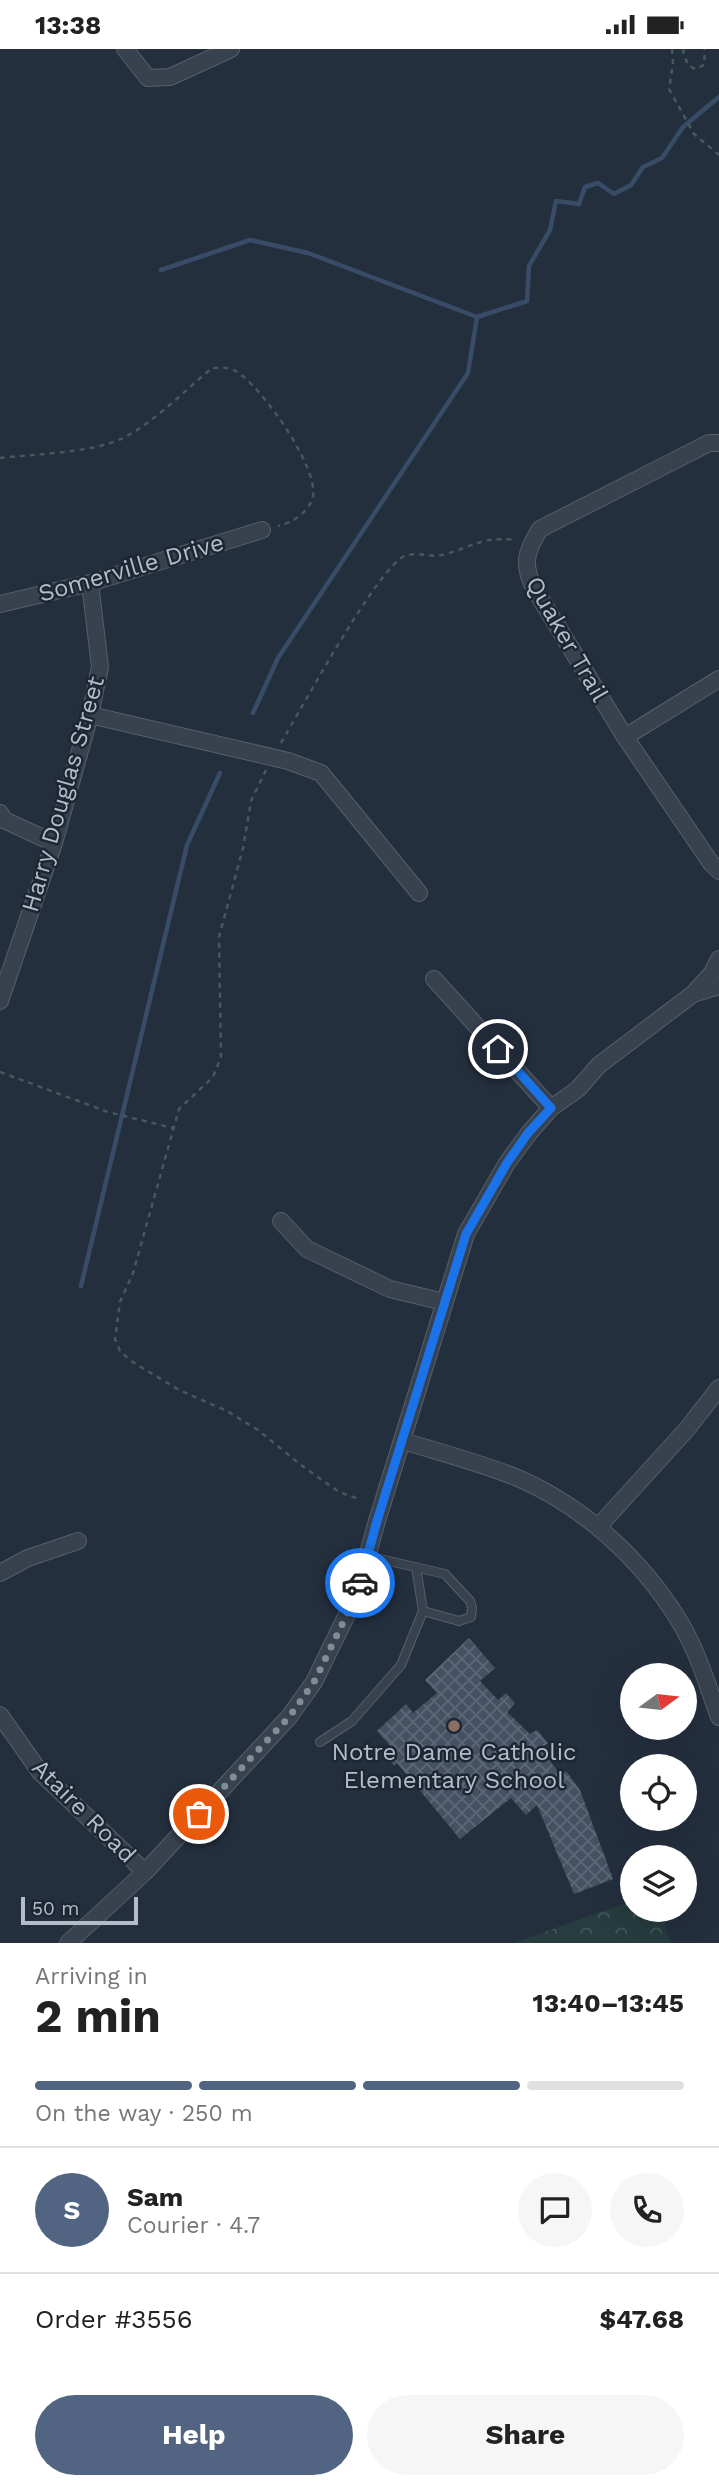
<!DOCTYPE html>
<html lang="en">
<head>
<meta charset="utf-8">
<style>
	:root { --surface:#fff; --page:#f6f6f6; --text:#222; --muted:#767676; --line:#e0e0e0; --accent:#516482 }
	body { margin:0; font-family:"Work Sans",sans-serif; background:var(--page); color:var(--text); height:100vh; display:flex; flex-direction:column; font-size:26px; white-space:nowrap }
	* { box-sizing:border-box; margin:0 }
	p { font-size:23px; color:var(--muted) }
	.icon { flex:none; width:38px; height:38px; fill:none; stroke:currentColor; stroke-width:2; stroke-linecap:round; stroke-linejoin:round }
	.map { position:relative; height:1894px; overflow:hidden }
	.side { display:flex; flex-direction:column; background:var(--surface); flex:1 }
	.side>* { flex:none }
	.needle { width:46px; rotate:75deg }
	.buttons { position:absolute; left:620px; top:1614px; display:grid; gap:14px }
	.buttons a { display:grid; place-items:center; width:77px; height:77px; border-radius:50%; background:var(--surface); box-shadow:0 7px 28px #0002; font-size:35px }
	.scale { position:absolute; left:21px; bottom:18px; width:117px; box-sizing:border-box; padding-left:7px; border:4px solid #b4bcc9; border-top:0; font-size:19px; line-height:24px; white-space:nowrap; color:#b4bcc9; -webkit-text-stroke:5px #1d2633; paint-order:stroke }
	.pin { position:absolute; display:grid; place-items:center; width:60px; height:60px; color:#fff; margin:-30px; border:4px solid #fff; border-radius:50%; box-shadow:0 2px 7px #0007 }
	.courier { position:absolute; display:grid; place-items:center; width:70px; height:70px; margin:-35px; border:5px solid #1a73e8; border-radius:50%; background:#fff; color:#222; box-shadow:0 2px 9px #0007 }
	.headline em { font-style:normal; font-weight:700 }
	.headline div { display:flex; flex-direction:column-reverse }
	.headline { display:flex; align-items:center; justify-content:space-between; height:119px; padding:0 35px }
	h1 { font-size:46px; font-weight:700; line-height:52px }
	.bar { display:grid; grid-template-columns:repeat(4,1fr); gap:10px 7px; align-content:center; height:84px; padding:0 35px }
	.bar i { height:9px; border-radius:5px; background:var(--line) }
	.bar .active { background:var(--accent) }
	.bar p { grid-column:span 4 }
	.line { display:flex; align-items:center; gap:18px; padding:0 35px; border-top:2px solid var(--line) }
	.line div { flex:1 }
	.round { display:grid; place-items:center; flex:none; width:74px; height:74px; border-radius:37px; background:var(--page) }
	.button { display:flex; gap:14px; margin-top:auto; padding:14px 35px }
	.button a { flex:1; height:80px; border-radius:42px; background:var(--accent); color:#fff; font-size:28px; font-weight:700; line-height:80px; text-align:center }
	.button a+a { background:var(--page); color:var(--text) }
	.status { display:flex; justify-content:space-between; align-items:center; height:49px; padding:0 35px; background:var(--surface); direction:ltr }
	.status svg { height:19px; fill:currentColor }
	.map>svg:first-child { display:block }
	.forest { fill:url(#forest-crowns) }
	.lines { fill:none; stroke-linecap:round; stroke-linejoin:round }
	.stream { stroke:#394c67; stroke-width:4.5 }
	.building { fill:url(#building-cross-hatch) }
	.service-casing { stroke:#565f6c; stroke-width:10 }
	.minor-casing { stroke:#565f6c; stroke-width:18 }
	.path { stroke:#44595c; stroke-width:2.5; stroke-dasharray:5 5; stroke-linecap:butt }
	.service { stroke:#38414e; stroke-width:8 }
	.minor { stroke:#38414e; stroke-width:16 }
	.done { stroke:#828b98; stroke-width:7; stroke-dasharray:0 12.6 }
	.route { stroke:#1a73e8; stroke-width:9 }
	.education-dot { fill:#8d6e63; stroke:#1d2633; stroke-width:2.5 }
	.labels { text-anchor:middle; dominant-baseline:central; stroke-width:5; stroke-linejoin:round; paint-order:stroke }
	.street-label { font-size:24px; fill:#b4bcc9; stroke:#1d2633 }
	.poi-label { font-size:24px; fill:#b4bcc9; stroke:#1d2633 }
</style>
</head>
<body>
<div class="status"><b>13:38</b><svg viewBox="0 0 49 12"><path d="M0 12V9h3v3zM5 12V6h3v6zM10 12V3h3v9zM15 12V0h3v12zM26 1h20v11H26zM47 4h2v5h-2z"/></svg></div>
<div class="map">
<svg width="719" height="1894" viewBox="0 0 719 1894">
	<defs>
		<pattern id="forest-crowns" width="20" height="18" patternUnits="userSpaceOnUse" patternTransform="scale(1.75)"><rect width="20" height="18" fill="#263c3f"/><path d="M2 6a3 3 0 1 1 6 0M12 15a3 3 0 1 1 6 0" fill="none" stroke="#435659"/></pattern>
		<pattern id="building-cross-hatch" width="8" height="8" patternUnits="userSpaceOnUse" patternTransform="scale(1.75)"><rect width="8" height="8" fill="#455162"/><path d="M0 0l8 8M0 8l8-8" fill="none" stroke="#5d6877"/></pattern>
	</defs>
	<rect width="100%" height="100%" fill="#242f3e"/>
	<path class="forest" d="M632,1852V1860H659L671,1894H513Z"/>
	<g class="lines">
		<path class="stream" d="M161,221L250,191L308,204L477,268L527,252L529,217L550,181L556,152L579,155L585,138L598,134L614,145L631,136L643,118L662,109L683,78L719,48
			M253,664L278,609L468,324L477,268
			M81,1237L187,796L220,724"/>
	</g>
	<path class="building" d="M469,1589L495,1619L480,1632L498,1651L506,1644L515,1654L507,1663L530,1685L537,1681L548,1694L540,1700L561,1726L566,1722L580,1741L613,1830L574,1845L537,1756L526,1766L511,1749L460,1790L397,1714L394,1717L387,1708L395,1702L377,1682L406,1655L413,1664L437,1644L425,1631Z"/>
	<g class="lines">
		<g class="service-casing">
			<path id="service" d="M367,1507L445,1525L470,1552L472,1559L471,1568L459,1572L423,1562
				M320,1693L352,1672L401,1616L423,1562L416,1518"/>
		</g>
		<g class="minor-casing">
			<path id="minor" d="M125,0L148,29L170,28L231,0
				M719,394H709L540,480C526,502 522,515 534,539L625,688L711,814L719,822
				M0,555L90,534L262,481
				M90,666L288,712L321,724L419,844
				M625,688L719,630
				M0,764L4,771L54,794
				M434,930L551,1059
				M693,945L719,937
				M0,952L54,794L90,666L100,618L90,534
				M281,1172L307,1200L390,1240L444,1253
				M403,1392C442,1404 482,1414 520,1430C584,1458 641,1510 678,1570C697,1600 707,1635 719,1668
				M599,1477L687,1380L719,1339
				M0,1524L28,1509L78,1492
				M0,1666L40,1723L145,1823
				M68,1894L145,1823L289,1668L314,1633L356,1547L377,1472L466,1185L507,1114L529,1084L551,1059L578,1040L599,1016L693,945L712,924L719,910"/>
		</g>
		<path class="path" d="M672,0L673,15L669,40L694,85L719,106
			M684,0L683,3L688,16L695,20L704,16L705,0
			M0,409C35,405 92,404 123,389C156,372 184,342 212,319C219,319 228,318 234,321C260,335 318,417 313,447C310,462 293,474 278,477
			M281,694C300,662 379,516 405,507C419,502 431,509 442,506C473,498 481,487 515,491
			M266,721L251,752L243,799L219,888L221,1008L213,1028L179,1060L133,1224L120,1253L115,1290L120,1302L131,1312L179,1341L227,1362L258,1381L301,1416L339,1443L359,1450
			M0,1023L108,1063L173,1079"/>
		<use href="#service" class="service"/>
		<use href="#minor" class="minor"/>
	</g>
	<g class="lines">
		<path class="done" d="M199,1765L289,1668L314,1633L356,1547L360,1534"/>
		<path class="route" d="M360,1534L377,1472L466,1185L507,1114L528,1084L551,1059L498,1000"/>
	</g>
	<circle class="education-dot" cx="454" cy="1677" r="7"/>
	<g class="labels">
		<g class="street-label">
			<text transform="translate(131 519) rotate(-16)">Somerville Drive</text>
			<text transform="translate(567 590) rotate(60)">Quaker Trail</text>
			<text transform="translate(63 745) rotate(-74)">Harry Douglas Street</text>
			<text transform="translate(84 1762) rotate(45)">Ataire Road</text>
		</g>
		<g class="poi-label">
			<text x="454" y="1703">Notre Dame Catholic<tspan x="454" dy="28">Elementary School</tspan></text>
		</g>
	</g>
</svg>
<div class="buttons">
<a><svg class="needle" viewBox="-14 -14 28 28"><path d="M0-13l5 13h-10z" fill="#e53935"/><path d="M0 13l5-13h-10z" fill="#767676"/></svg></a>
<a><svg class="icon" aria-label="locate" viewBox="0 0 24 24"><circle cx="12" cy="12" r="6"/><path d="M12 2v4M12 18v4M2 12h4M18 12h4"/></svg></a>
<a><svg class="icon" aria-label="layers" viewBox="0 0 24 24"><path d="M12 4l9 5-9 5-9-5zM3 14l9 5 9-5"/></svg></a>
</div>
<div class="scale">50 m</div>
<div class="pin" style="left:199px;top:1765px;background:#ea580c"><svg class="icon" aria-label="bag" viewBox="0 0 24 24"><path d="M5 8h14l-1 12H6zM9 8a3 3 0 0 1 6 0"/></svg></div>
<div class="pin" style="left:498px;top:1000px;background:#1f2937"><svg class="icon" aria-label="home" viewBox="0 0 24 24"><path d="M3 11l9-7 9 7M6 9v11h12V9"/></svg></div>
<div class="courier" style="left:360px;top:1534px"><svg class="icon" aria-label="car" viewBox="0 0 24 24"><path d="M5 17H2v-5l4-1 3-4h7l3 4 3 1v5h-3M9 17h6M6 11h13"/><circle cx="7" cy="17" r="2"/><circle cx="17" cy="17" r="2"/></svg></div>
</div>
<section class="side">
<div class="headline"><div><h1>2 min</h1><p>Arriving in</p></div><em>13:40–13:45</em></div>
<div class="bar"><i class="active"></i><i class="active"></i><i class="active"></i><i></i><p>On the way · 250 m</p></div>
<div class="line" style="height:126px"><b class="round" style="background:var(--accent);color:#fff">S</b><div><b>Sam</b><p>Courier · 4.7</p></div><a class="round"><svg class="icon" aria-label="chat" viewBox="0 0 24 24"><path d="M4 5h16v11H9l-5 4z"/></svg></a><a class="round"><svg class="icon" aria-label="phone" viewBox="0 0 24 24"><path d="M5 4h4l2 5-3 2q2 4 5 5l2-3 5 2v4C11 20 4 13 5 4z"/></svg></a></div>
<div class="line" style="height:91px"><div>Order #3556</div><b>$47.68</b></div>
<div class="button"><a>Help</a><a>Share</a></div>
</section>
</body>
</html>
